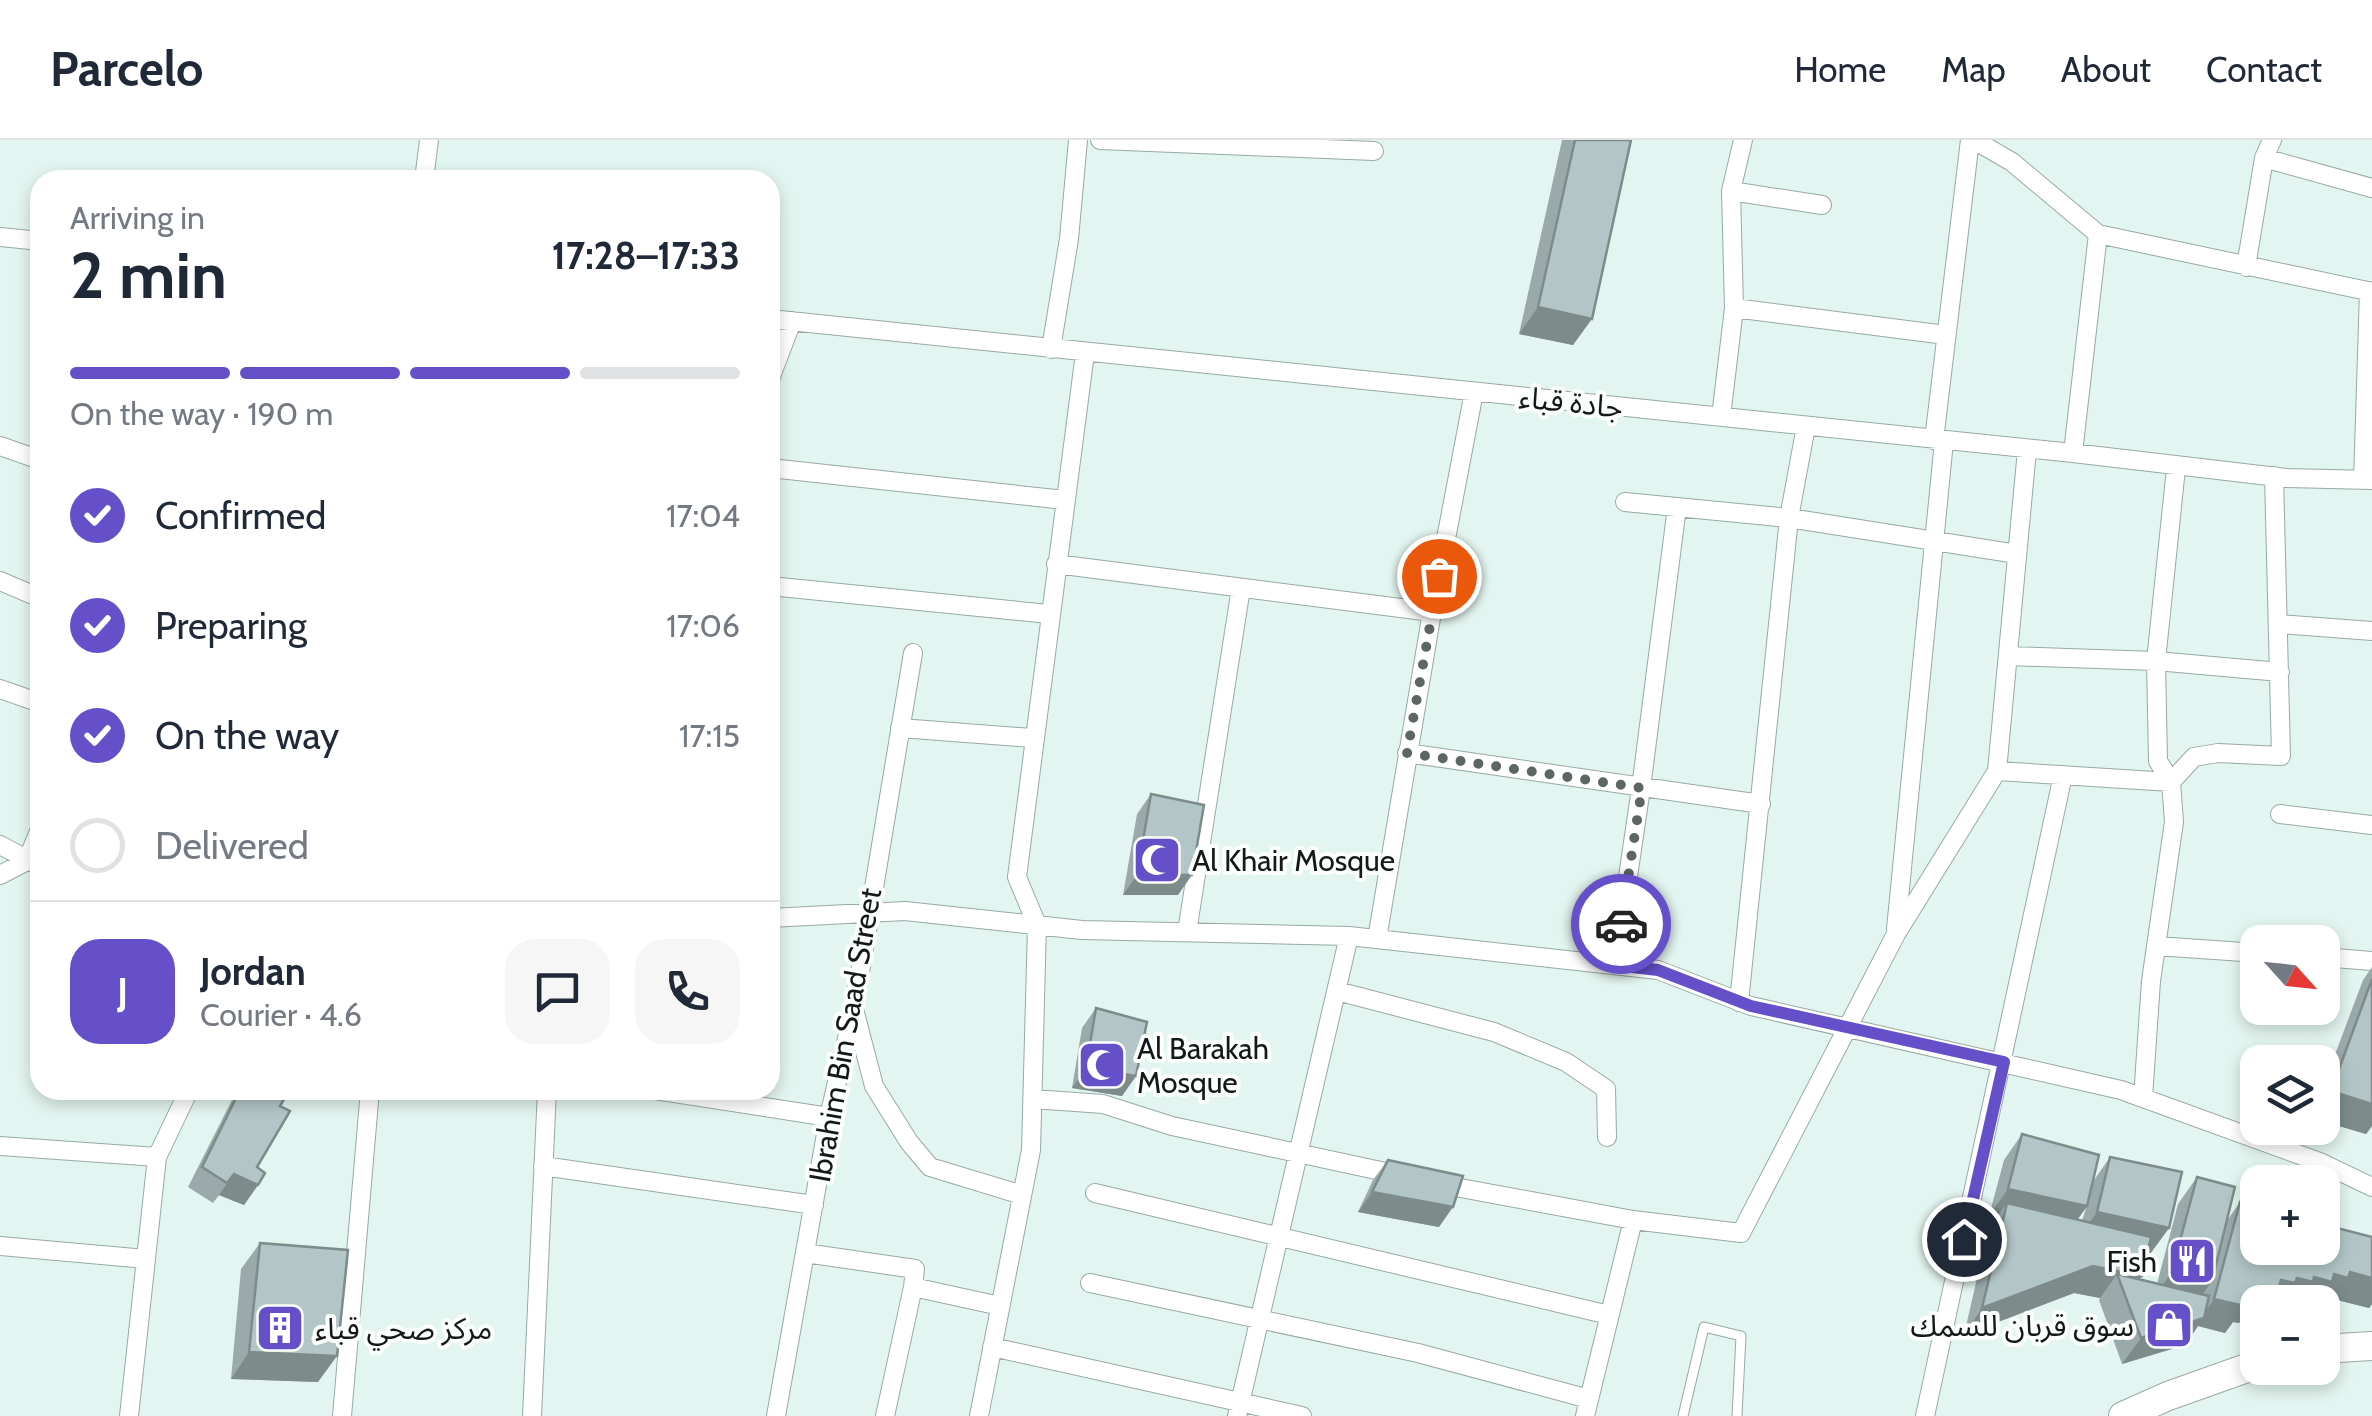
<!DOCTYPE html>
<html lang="en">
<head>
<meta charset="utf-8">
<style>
	:root { --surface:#fff; --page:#f6f6f7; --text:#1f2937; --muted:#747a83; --line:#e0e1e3; --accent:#6550ca }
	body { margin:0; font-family:Cabin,"Noto Sans Arabic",sans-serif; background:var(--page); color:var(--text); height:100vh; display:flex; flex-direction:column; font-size:38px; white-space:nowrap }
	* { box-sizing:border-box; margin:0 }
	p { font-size:32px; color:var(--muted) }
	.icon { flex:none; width:55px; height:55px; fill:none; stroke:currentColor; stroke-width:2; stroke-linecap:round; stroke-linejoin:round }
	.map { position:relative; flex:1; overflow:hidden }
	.details { position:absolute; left:30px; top:30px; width:750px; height:930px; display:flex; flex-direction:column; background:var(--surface); border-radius:30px; box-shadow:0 5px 15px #0003 }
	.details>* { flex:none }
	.needle { width:65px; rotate:117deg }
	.tools { position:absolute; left:2240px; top:785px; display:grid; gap:20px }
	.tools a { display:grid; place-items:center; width:100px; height:100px; border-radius:20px; background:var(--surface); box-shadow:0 5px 15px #0003; font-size:50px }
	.pin { position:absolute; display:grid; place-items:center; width:85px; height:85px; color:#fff; margin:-42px; border:5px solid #fff; border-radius:50%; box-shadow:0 2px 10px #0007 }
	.courier { position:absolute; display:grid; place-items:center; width:100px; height:100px; margin:-50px; border:8px solid #6550ca; border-radius:50%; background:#fff; color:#222; box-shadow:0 2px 12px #0007 }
	.summary em { font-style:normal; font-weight:700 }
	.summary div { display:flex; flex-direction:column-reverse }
	.summary { display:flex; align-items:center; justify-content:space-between; height:170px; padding:0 40px }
	h1 { font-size:65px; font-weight:700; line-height:75px }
	.bar { display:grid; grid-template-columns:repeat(4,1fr); gap:15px 10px; align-content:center; height:120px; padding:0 40px }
	.bar i { height:12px; border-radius:8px; background:var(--line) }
	.bar .on { background:var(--accent) }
	.bar p { grid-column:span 4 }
	.line { display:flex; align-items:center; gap:25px; padding:0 40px; border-top:2px solid var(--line) }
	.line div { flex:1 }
	.round { display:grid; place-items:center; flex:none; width:105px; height:105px; border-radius:30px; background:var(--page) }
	ol { padding:0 40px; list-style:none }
	li { display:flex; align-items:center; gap:30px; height:110px }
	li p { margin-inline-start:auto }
	li .icon { padding:10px; border-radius:50%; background:var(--accent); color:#fff; stroke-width:4 }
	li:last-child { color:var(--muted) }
	li i { width:55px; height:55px; border:5px solid var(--line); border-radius:50% }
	header { display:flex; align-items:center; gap:60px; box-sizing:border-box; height:140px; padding:0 50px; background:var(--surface); border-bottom:2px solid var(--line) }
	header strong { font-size:48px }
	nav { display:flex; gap:55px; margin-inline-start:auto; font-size:35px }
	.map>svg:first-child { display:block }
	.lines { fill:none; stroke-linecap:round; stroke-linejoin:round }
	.lane-casing { stroke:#98a9a5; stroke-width:11 }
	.street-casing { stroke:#98a9a5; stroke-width:20 }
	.secondary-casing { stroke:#98a9a5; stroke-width:30 }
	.lane { stroke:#fff; stroke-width:9 }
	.street { stroke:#fff; stroke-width:18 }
	.secondary { stroke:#fff; stroke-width:28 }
	.wall { fill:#9aaaab; fill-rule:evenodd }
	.shaded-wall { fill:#7d8b8b }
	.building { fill:#b3c6c7; stroke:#7d8b8b; stroke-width:2.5 }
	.done { stroke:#5c6664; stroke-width:10; stroke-dasharray:0 18 }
	.route { stroke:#6550ca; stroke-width:12 }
	.labels { text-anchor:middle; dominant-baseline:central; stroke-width:8; stroke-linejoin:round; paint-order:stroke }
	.street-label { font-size:30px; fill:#131918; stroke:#fbfefd }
	.poi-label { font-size:30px; fill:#131918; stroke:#fbfefd; text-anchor:start }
</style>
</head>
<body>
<header>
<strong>Parcelo</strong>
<nav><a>Home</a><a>Map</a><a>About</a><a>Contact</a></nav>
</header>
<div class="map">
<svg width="2372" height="1276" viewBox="0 0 2372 1276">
	<rect width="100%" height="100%" fill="#e3f5f0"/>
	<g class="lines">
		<g class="lane-casing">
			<path id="lane" d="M1683,1276L1704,1187L1741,1196L1737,1276"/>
		</g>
		<g class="street-casing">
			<path id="street" d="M1100,0L1374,11
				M1974,0L2012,22L2098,94L2372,152
				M2264,18L2372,48
				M424,40L429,0
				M1731,51L1822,65
				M0,97L40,101
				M2246,127L2264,18L2272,0
				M1734,168L1946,195
				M770,179L2073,313L2286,338L2372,340
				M1051,209L1069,99L1078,0
				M770,239L792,181
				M1721,277L1734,168L1731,51L1743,0
				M1934,300L1970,0
				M0,306L40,320
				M2073,313L2098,94
				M770,328L1065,360
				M2363,340L2369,151
				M1625,362L1789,378L2017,414
				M1056,424L1432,472
				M0,441L40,458
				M770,446L1049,474
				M2279,484L2372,491
				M2008,516L2156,521L2280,532
				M0,549L40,563
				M900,588L1032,598
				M1407,613L1761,664
				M1997,631L2027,310
				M2280,674L2372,685
				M0,705L40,726
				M0,735L27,721L40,689
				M770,778L905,771L1082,790L1349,796L1658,830L1751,866L2121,950L2322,1023L2372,1047
				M1896,789L1944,301
				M1187,792L1241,448
				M1377,799L1432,472L1474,252
				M2156,806L2258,813
				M2322,817L2372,821
				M1615,825L1641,648L1677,367
				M1337,851L1494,892L1566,922L1606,949L1607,997
				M1739,862L1789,378L1806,286
				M855,873L874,946L909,1002L930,1027L1022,1055
				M655,950L829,977
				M2143,958L2151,841L2174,682L2171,642L2158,621L2156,521L2176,328
				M1033,959L1103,964L1172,986L1404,1036
				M0,1006L157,1017
				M543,1026L814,1065
				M1439,1044L1633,1080L1741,1093L1896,794L1997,631L2171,642L2194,617L2218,613L2281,616L2274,336
				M1095,1053L1609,1175
				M0,1106L146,1119
				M805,1113L915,1129L913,1147L1000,1166
				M1090,1143L1418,1213L1589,1259
				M992,1207L1302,1276
				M129,1276L157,1017L189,950
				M342,1276L370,950
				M532,1276L547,950
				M776,1276L829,977L854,868L913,513
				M885,1276L913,1147
				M979,1276L1031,1010L1037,785L1017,737L1085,213
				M1237,1276L1349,796
				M1585,1276L1633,1080
				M1925,1276L2063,635"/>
		</g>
		<g class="secondary-casing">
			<path id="secondary" d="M2322,1209L2372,1206
				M2123,1276L2168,1256L2258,1224"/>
		</g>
		<use href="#lane" class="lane"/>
		<use href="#street" class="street"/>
		<use href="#secondary" class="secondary"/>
	</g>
	<path class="wall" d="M1562,0H1631L1573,205L1519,194Z
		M1151,654L1178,755H1123L1137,674Z
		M2372,827V986L2366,994L2322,981V949L2363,840Z
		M1096,868L1136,936L1122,956L1072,948L1082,888Z
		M237,950H279L280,966L257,1027L258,1045L244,1065L219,1055L213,1063L188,1047Z
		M2022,994L2092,1043L2110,1017L2169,1088L2150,1114H2147L2139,1139L2157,1144L2178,1064L2197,1037L2226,1082L2240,1062L2372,1097V1164L2369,1168L2333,1159L2330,1165L2318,1161L2258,1162V1177L2246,1174L2239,1183L2233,1182L2225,1193L2198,1186L2185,1205L2122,1224L2099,1160L2100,1158L2074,1153L1964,1195L1988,1090L1997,1077L1989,1076L2004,1020ZM2086,1068L2082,1081L2077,1080Z
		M1388,1020L1439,1087L1358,1072L1373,1040Z
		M260,1103L318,1242L231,1239L241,1129Z"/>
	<path class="shaded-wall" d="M1538,167L1592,179L1573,205L1519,194Z
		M1137,735H1192L1178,755H1123Z
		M1086,928L1136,936L1122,956L1072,948Z
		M2331,951L2372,964V986L2366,994L2322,981V963Z
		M234,1034L258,1045L244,1065L219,1055L213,1063Z
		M2008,1049L2087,1066L2068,1093L2007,1063L1997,1077L1989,1076Z
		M1372,1052L1453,1067L1439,1087L1358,1072Z
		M2097,1072L2169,1088L2150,1114L2078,1099Z
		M2093,1126L2142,1136L2126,1158L2117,1134L2100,1158L2074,1153L1964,1195L1982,1168Z
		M2172,1131L2212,1141L2193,1168L2154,1158Z
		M2350,1132L2372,1138V1164L2369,1168L2333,1159L2330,1165L2318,1161L2258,1162V1177L2246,1174L2239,1183L2233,1182L2225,1193L2198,1186L2185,1205L2122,1224L2141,1198L2200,1179L2214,1159L2247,1154L2260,1146L2281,1140Z
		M249,1212L337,1216L318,1242L231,1239Z"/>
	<path class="building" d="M1575,0H1631L1592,179L1538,167Z
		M1151,654L1204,665L1192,735H1137Z
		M2372,839V964L2331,951Z
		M1096,868L1147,882L1136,936L1086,928Z
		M240,950H279L287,954L280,966L290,971L257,1027L265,1033L258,1045L234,1034L227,1043L202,1027Z
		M2022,994L2099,1015L2087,1066L2008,1049Z
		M2110,1017L2182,1032L2169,1088L2097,1072Z
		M1388,1020L1463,1036L1453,1067L1372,1052Z
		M2197,1037L2235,1047L2212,1141L2172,1131Z
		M2240,1062L2258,1067V1108H2322V1084L2372,1097V1138L2350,1132L2348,1138L2334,1134L2332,1142L2314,1137L2313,1142L2297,1138L2295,1143L2281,1140L2278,1151L2260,1146L2258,1157L2247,1154L2244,1166L2214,1159Z
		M2007,1063L2151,1097L2142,1136L2093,1126L1982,1168Z
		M260,1103L348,1110L337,1216L249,1212Z
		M2117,1134L2209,1156L2204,1178L2141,1198Z"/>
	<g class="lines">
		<path class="done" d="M1439,436L1407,613L1642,648L1621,784"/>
		<path class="route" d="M1621,784L1615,825L1658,830L1751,866L2004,922L1964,1099"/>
	</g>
	<defs>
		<g id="mosque-square" transform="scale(2.5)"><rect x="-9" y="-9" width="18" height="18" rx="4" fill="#6550ca" stroke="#fbfefd"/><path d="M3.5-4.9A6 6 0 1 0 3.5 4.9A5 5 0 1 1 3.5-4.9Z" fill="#fff"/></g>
		<g id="restaurant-square" transform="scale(2.5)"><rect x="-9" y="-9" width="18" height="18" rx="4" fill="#6550ca" stroke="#fbfefd"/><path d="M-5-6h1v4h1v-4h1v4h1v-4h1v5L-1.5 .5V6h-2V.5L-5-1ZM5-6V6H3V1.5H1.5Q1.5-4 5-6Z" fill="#fff"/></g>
		<g id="shop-square" transform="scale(2.5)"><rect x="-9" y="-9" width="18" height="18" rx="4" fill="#6550ca" stroke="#fbfefd"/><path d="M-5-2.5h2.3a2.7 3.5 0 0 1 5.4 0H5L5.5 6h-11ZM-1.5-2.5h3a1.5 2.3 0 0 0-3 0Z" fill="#fff"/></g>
		<g id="building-square" transform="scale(2.5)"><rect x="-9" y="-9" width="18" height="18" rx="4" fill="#6550ca" stroke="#fbfefd"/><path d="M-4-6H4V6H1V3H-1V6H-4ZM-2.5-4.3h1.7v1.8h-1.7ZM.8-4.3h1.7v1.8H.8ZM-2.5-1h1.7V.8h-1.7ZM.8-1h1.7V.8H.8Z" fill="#fff"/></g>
	</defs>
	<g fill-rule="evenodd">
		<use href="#mosque-square" x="1157" y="720"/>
		<use href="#mosque-square" x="1102" y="925"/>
		<use href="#restaurant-square" x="2192" y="1121"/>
		<use href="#shop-square" x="2169" y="1185"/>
		<use href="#building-square" x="280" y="1188"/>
	</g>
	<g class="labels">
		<g class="street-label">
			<text transform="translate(1571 262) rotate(6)">جادة قباء</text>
			<text transform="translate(845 895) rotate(-80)">Ibrahim Bin Saad Street</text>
		</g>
		<g class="poi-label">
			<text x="1192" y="720">Al Khair Mosque</text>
			<text x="1137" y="908">Al Barakah<tspan x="1137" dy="34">Mosque</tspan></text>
			<text x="2157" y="1121" text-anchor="end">Fish</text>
			<text x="2134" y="1185" text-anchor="end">سوق قربان للسمك</text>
			<text x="315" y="1188">مركز صحي قباء</text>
		</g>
	</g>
</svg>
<div class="tools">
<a><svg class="needle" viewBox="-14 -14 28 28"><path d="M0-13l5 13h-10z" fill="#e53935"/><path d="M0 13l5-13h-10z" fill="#747a83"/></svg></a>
<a><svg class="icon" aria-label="layers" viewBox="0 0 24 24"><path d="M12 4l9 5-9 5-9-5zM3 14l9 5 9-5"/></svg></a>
<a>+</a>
<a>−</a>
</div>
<div class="pin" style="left:1439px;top:436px;background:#ea580c"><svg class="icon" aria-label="bag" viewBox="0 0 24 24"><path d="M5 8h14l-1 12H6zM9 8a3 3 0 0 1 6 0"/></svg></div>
<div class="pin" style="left:1964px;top:1099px;background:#1f2937"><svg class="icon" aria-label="home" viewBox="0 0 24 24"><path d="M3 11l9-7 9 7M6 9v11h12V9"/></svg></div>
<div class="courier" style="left:1621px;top:784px"><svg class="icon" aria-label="car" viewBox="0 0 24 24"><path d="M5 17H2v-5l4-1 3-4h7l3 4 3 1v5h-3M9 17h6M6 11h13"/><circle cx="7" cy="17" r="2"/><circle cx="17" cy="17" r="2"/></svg></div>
<section class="details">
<div class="summary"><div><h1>2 min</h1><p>Arriving in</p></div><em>17:28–17:33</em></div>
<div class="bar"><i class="on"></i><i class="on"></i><i class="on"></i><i></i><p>On the way · 190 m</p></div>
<ol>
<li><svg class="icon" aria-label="check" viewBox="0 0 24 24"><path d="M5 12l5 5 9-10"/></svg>Confirmed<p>17:04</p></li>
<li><svg class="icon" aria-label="check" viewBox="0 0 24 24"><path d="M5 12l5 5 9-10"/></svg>Preparing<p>17:06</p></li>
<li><svg class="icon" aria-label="check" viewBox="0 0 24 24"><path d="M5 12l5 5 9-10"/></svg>On the way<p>17:15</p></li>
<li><i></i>Delivered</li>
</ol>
<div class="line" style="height:180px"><b class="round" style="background:var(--accent);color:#fff">J</b><div><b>Jordan</b><p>Courier · 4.6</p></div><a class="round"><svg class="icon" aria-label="chat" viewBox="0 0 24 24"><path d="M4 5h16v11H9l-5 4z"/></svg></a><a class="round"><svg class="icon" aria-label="phone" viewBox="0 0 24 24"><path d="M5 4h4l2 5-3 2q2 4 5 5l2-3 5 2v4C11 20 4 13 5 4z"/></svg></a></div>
</section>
</div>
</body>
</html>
